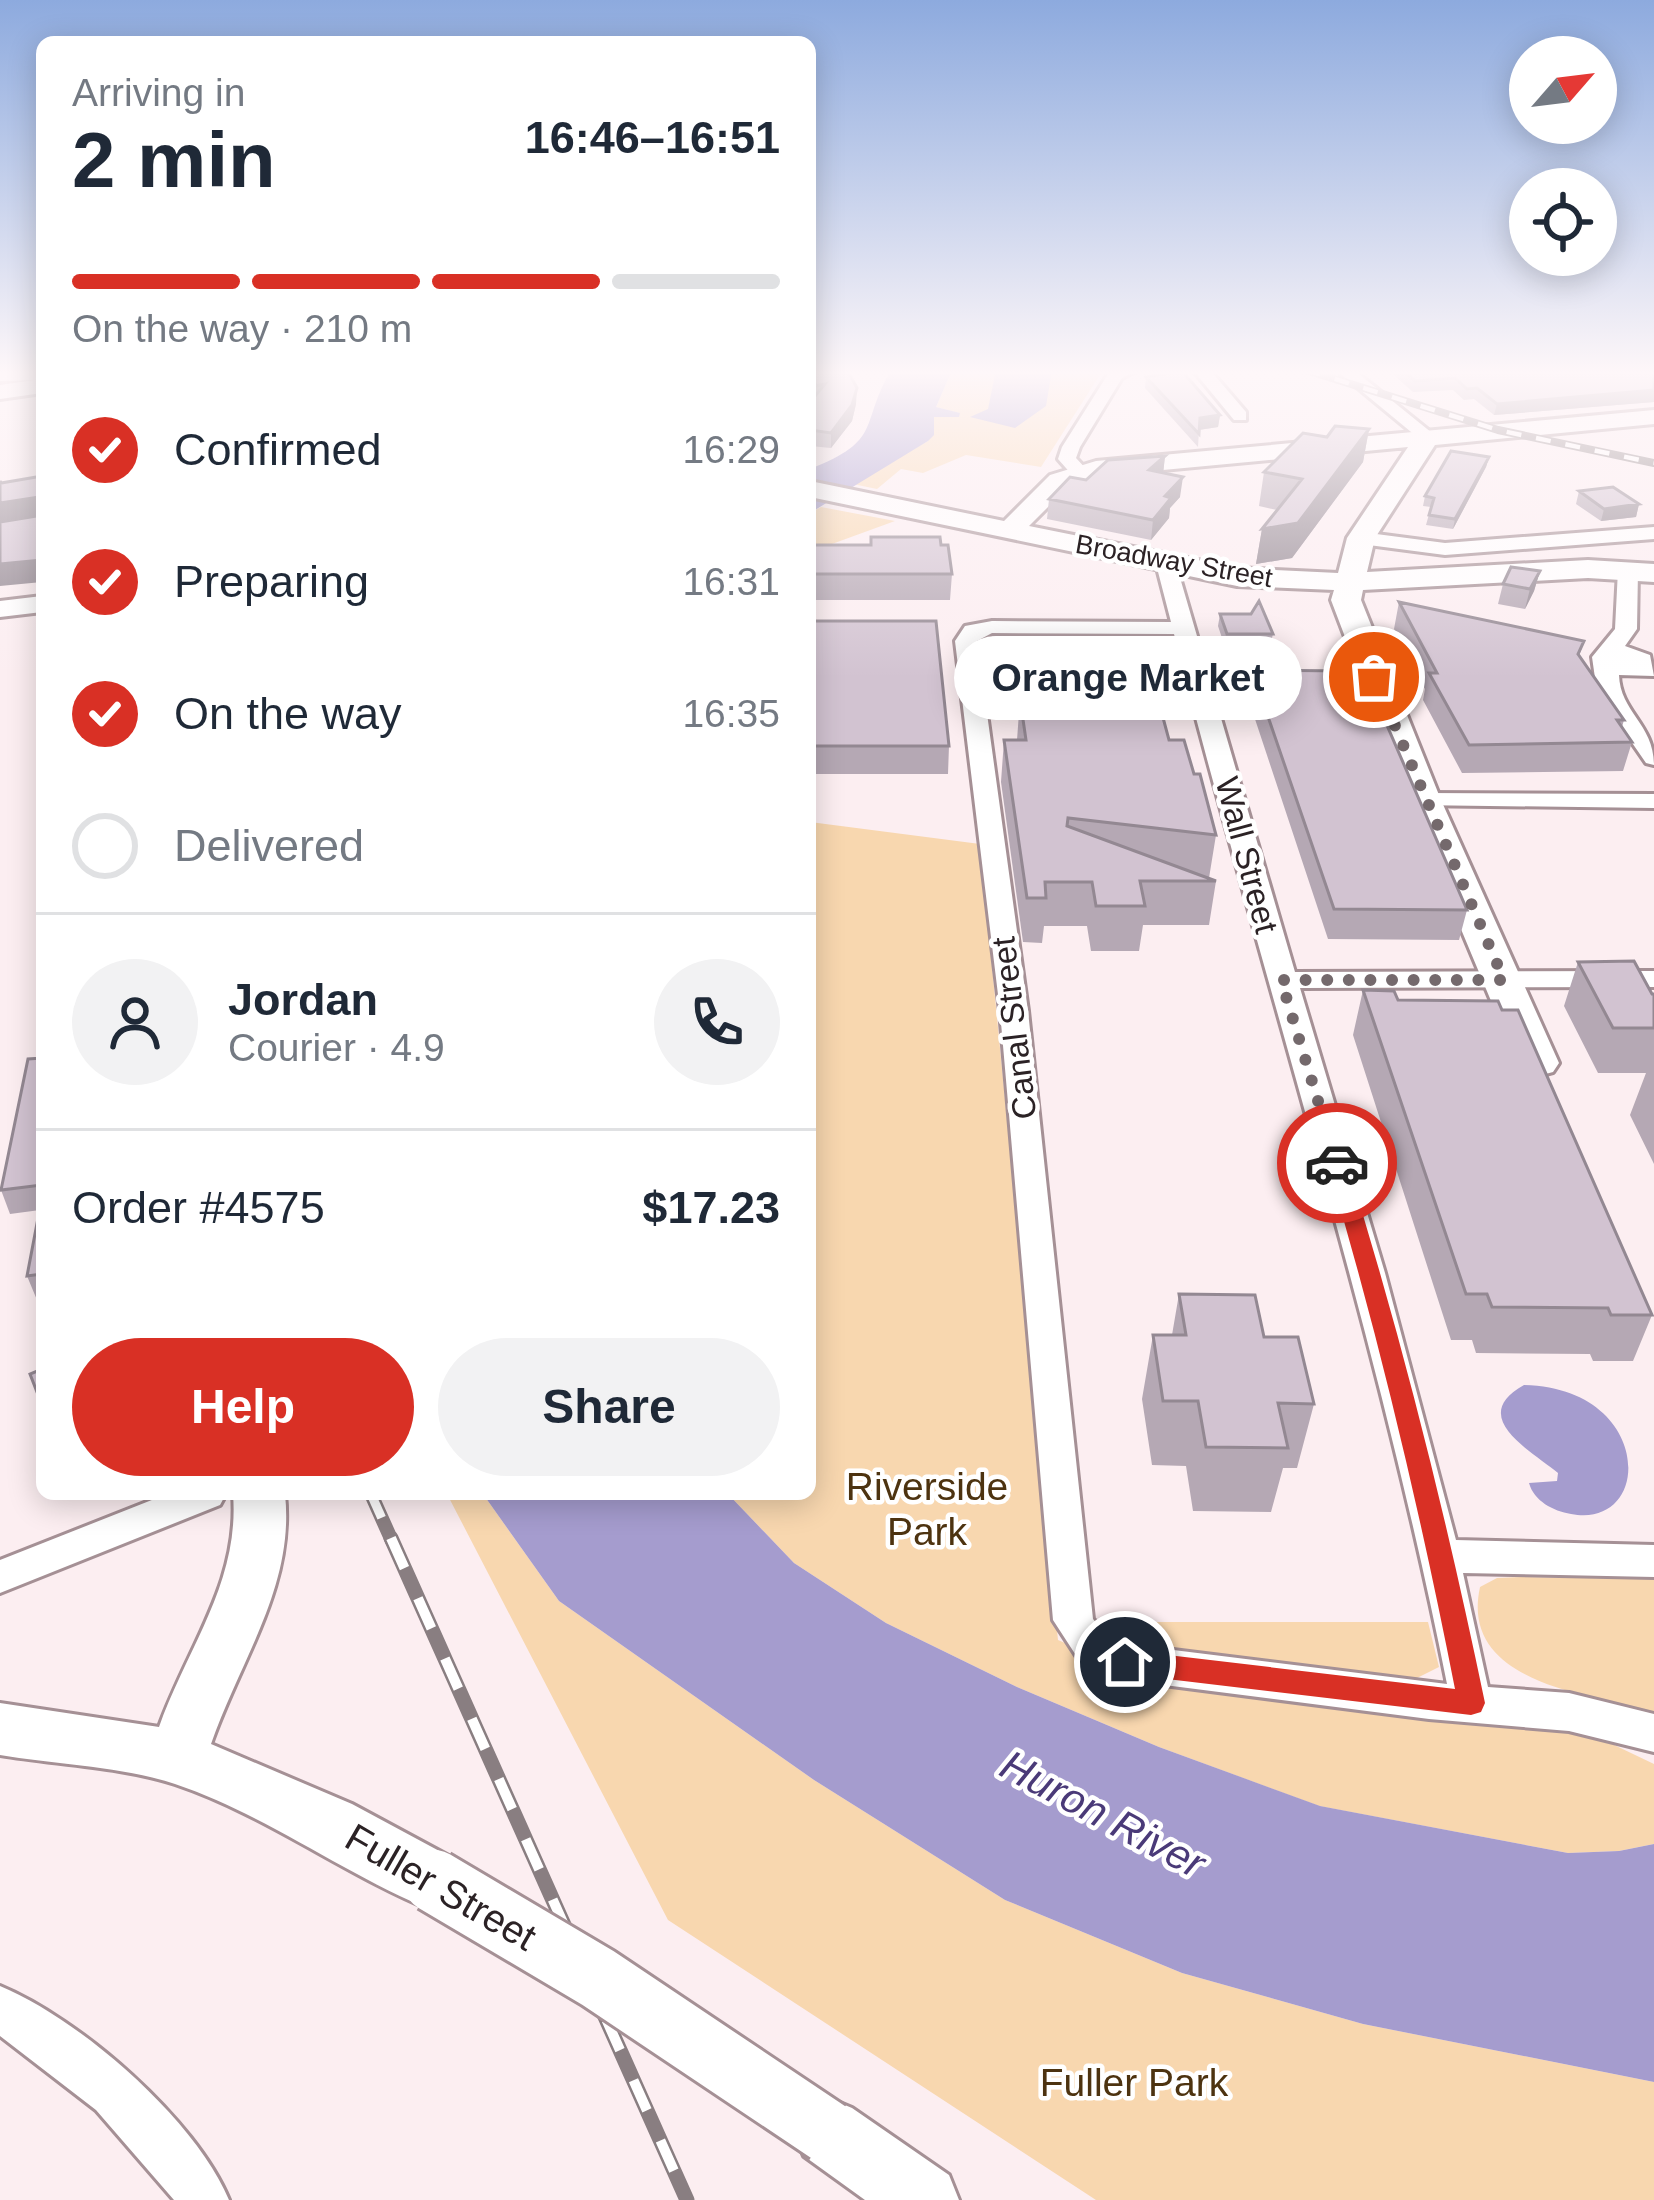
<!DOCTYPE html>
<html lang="en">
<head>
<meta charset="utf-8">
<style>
	:root { --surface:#fff; --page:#f2f2f3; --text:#1f2937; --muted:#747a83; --line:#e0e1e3; --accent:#d93025 }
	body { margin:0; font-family:Helvetica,sans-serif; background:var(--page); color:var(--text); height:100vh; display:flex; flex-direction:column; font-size:45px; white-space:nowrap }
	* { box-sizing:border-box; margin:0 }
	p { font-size:39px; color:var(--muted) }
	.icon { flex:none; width:66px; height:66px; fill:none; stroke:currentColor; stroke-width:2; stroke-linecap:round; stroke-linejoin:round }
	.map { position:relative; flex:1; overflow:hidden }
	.details { position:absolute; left:36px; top:36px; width:780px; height:1464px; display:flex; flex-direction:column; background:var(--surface); border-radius:18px; box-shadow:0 6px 30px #0003 }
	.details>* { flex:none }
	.needle { width:78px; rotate:62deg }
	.fabs { position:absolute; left:1509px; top:36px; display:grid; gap:24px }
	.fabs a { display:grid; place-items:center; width:108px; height:108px; border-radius:50%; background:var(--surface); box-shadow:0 6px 30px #0003; font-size:60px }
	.pin { position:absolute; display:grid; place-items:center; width:102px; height:102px; color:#fff; margin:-51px; border:6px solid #fff; border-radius:50%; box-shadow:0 3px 12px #0007 }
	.courier { position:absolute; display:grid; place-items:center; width:120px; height:120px; margin:-60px; border:9px solid #d93025; border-radius:50%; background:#fff; color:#222; box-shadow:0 3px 15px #0007 }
	.bubble { position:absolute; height:84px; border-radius:42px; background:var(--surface); box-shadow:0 6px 30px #0003; font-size:39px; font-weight:800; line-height:84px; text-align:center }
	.summary em { font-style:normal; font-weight:800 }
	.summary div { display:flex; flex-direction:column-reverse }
	.summary { display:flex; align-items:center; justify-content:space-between; height:204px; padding:0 36px }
	h1 { font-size:78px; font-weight:800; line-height:90px }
	.bar { display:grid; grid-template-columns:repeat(4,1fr); gap:18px 12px; align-content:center; height:144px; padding:0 36px }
	.bar i { height:15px; border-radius:9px; background:var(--line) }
	.bar .selected { background:var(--accent) }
	.bar p { grid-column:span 4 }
	.line { display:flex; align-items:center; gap:30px; padding:0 36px; border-top:3px solid var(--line) }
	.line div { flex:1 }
	.round { display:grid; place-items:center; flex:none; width:126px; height:126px; border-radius:63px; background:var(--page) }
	ol { padding:0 36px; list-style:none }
	li { display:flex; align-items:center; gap:36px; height:132px }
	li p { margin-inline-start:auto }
	li .icon { padding:12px; border-radius:50%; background:var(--accent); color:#fff; stroke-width:4 }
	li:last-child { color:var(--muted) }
	li i { width:66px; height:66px; border:6px solid var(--line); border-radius:50% }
	.primary-button { display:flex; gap:24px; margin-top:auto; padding:24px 36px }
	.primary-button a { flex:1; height:138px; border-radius:72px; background:var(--accent); color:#fff; font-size:48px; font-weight:800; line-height:138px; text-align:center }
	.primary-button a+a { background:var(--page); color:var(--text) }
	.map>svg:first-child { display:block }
	.green { fill:#f8d7af }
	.water { fill:#a59cce }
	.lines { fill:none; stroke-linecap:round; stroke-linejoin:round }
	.minor-casing { stroke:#a59095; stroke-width:6 }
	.tertiary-casing { stroke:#a59095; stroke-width:6 }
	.secondary-casing { stroke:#a59095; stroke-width:6 }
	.minor { fill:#fff; fill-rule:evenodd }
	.tertiary { fill:#fff; fill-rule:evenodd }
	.secondary { fill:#fff; fill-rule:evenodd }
	.rail-far2-casing { stroke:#897e81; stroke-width:8 }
	.rail-far1-casing { stroke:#897e81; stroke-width:14 }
	.rail-casing { stroke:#897e81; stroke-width:15 }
	.rail-far2 { stroke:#fff; stroke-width:4.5; stroke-dasharray:15; stroke-linecap:butt }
	.rail-far1 { stroke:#fff; stroke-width:9; stroke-dasharray:26; stroke-linecap:butt }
	.rail { stroke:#fff; stroke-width:10; stroke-dasharray:33; stroke-linecap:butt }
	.secondary-bridge-casing { stroke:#a59095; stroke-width:68; stroke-linecap:butt }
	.secondary-bridge { stroke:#fff; stroke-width:62 }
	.wall { fill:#b5a8b4 }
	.shaded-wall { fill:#938892 }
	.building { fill:#d2c3d1; stroke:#938892; stroke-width:3 }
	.route { fill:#d93025 }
	.done { stroke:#74696c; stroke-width:12; stroke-dasharray:0 21.6 }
	.labels { text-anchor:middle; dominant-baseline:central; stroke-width:9; stroke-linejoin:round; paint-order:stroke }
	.far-street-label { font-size:27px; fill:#2b2225; stroke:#fff }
	.street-label { font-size:33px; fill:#2b2225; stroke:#fff }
	.near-park-label { font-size:39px; fill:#4d3310; stroke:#fff }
	.near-street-label { font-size:39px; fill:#2b2225; stroke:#fff }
	.near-water-label { font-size:42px; font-style:italic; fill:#4a3a78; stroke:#fff }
</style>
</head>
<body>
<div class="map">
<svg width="1654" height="2200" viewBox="0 0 1654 2200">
	<rect width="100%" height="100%" fill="#fceef1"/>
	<path class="green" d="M952,370H1103L1041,467L966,455L923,473L901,469L877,489L853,484L928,441L934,417L959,413L936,407Z
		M821,507L895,521L810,552V513Z
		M810,822L980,844L1058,1640L1084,1651L1587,1732L1654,1764V1844L1619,1851L1568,1853L1319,1806L1159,1747L1017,1687L886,1623L794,1563L728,1494H810Z
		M447,1494H483L559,1601L814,1780L1005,1900L1182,1973L1363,2024L1654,2082V2200H1096L668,1920Z
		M1521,1577L1654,1579V1712C1588,1694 1459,1683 1480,1587L1497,1578Z
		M1101,1622H1428L1439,1667L1411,1681L1169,1650L1124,1640Z"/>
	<path class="water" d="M891,370H952L936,407L960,413L959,417H934V435L928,441L810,513V469C884,440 859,425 891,370Z
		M996,370H1052L1046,406L1015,428L970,417L988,409Z
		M1524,1385C1654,1388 1654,1530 1571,1514C1553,1511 1534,1501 1529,1483L1557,1481L1558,1473C1530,1450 1467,1417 1524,1385Z
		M483,1494H728L794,1563L886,1623L1017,1687L1159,1747L1320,1806L1568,1853L1619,1851L1654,1844V2082L1363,2024L1182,1973L1005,1900L814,1780L559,1601Z"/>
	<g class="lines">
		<g class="minor-casing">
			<path id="minor" d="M42,370V380L0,381V371Z
				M1137,370L1122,378L1080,447L1076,458L1089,472L1073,476L1058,459L1062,447L1110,371Z
				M1193,370H1210L1246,412V420H1234Z
				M1336,370H1354L1437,437L1422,441Z
				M1654,527V539L1445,555L1361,544L1351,538L1361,532L1445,543Z
				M1166,558L1176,564L1295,972L1654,971V987L1300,988L1385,1273L1456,1540L1654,1545V1577L1463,1573L1488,1687L1569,1693L1654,1714V1752L1569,1731L1429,1719L1125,1680L1079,1660L1053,1620L1000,1011L955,641L965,626L992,621L1171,622L1156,564ZM992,633L1174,634C1264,985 1376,1327 1447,1684L1125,1644L1107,1635L1093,1619L1028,1011L977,641Z
				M1628,564L1638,570L1637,629L1625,646L1650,655L1654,676L1619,675C1620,712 1654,724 1654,765L1646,763L1597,692L1592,657L1615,629L1618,570Z
				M1424,793L1654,794V808L1415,805V795Z
				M167,1494H226L220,1505L0,1593V1560Z
				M0,1986C80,2019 196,2120 229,2200H174L96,2110L0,2036Z"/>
		</g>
		<g class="tertiary-casing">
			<path id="tertiary" d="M42,596V612L0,617V601Z"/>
		</g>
		<g class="secondary-casing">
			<path id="secondary" d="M42,379V393L0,399V385Z
				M1654,410V424L1435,445L1375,538L1367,572L1588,560L1654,564V582L1588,578L1363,590L1361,600L1441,800L1559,1063L1553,1072L1538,1076L1523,1072L1517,1063L1407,800L1331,600L1334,590L1237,586L810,497V481L1004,521L1050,475L1096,461ZM1408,447L1347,538L1338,573L1237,568L1029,526L1068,487L1099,476Z
				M233,1494H285C295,1586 240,1660 211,1744L352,1804L456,1860L465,1881L456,1902L434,1911C345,1875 267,1815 175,1784C124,1767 54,1764 0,1755V1703L159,1727C187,1648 240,1582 233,1494Z
				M828,2098L852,2108L949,2175L959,2200H865L804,2156L794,2132L804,2108Z"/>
		</g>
		<use href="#minor" class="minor"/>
		<use href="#tertiary" class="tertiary"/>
		<use href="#secondary" class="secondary"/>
		<g class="rail-far2-casing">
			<path id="rail-far2" d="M1306,370L1498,430L1654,463"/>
		</g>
		<g class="rail-far1-casing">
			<path id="rail-far1" d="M371,1494L392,1541"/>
		</g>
		<g class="rail-casing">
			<path id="rail" d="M391,1538L687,2200"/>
		</g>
		<use href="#rail-far2" class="rail-far2"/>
		<use href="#rail-far1" class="rail-far1"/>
		<use href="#rail" class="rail"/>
		<g class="secondary-bridge-casing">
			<path id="secondary-bridge" d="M434,1881L598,1978L828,2132"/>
		</g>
		<use href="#secondary-bridge" class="secondary-bridge"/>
	</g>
	<path class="wall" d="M810,370L856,404L852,421L831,448L810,446V402L814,397L810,389Z
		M1388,370H1654V402L1494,415L1474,399L1464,400L1453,390L1413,392Z
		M1146,377L1220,415L1218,427L1199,430L1198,447L1145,388Z
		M1369,429L1363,462L1292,558L1256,564L1262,529L1277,510L1259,506L1264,472L1327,437Z
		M1165,456L1163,473L1180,497L1170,508L1169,518L1151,540L1047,519L1049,499L1086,480Z
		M1489,457L1486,467L1453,529L1426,525L1431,507L1423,506L1425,496Z
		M1579,491L1639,504L1636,517L1601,521L1576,504Z
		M810,545H941L952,574L950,600H810Z
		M1540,571L1534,591L1525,609L1498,604L1503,584Z
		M1399,602L1584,641L1579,656L1624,720L1622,727L1632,742L1623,771L1462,773L1423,700L1425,689L1394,629Z
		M1220,614H1251L1273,634L1270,646L1225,647L1218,626Z
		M813,621L949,746L948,774H813Z
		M1252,670L1467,910L1459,940L1328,939L1248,698Z
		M1020,699L1169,740L1194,774L1216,835L1209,878L1216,881L1209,925H1143L1139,951H1091L1087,926H1044L1042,943L1023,942L1001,782L1004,740H1017Z
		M1578,962L1654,994V1164L1630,1115L1646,1073H1598L1564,1006Z
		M1363,990L1398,1000L1652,1315L1633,1361H1593L1590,1354L1476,1353L1472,1340H1451L1353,1035Z
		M42,1058V1299L37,1300L27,1276L40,1210L10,1214L1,1190Z
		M1179,1294L1264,1337L1314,1404L1297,1468H1283L1271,1512L1193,1511L1186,1466L1152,1465L1142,1399L1153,1335H1172Z"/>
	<path class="shaded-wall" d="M857,388L856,404L852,421L831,448V433Z
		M1654,390V402L1494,415L1497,404Z
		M1220,415L1218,427L1198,430L1200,418Z
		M1369,429L1363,462L1292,558L1256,564L1262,529Z
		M1165,456L1163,475L1149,470Z
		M1489,457L1486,467L1453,529L1455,519Z
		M1183,477L1180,497L1170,508L1169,518L1151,540L1153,520L1165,496Z
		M39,497L42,518L0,524V503Z
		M1639,504L1636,517L1601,521L1604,509Z
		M42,560V582L0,586V564Z
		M1540,571L1534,591L1525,609L1530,589Z"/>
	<path class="building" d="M810,370H847L857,388L852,405L831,433L810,430V402L825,384L816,386Z
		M1402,370H1654V390L1497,404L1477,388L1467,389L1455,378L1415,381Z
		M1182,371L1220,415L1200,418L1199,434L1146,377Z
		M1335,426L1369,429L1298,523L1262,529L1302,479L1264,472L1303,433L1327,437Z
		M1451,451L1489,457L1455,519L1429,515L1434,498L1425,496Z
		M1165,456L1149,470L1183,477L1165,496L1171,498L1153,520L1049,499L1070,477L1086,480L1108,460Z
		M42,476V560L0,564V522L37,516L39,497L0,503V481L1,483Z
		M1613,487L1639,504L1604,509L1579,491Z
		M871,537H940L941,545H948L952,574H810V545H871Z
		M1511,567L1540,571L1530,589L1503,584Z
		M1259,601L1273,634H1227L1220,614H1251Z
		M1399,602L1584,641L1578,654L1624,720H1617L1632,742L1469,745L1429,673H1437Z
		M813,621H936L949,746H813Z
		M1252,670L1348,671L1351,677H1366L1467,910L1334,909Z
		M1020,699H1158L1169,740H1184L1194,774H1200L1216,835L1068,818L1067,826L1216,881H1140L1145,906H1096L1092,882H1045L1046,898H1027L1004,740H1026Z
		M1634,961L1652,994H1654V1028H1613L1578,962Z
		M1363,990L1394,991L1398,1000L1498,1001L1502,1010H1518L1652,1315H1611L1608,1308L1492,1307L1487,1294H1466Z
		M42,1058V1185L1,1190L28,1059Z
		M42,1197V1274L27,1276Z
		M1179,1294L1255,1295L1264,1337H1298L1314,1404L1278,1403L1288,1448L1206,1447L1198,1401H1163L1153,1335H1186Z
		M42,1369V1405L30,1374Z"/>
	<linearGradient id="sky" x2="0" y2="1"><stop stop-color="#8daade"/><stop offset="0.55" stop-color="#fef7f9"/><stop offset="1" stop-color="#fef7f9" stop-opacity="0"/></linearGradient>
	<rect width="1654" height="678" fill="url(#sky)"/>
	<path class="route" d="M1337,1156L1347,1163C1403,1342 1447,1520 1485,1703L1481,1712L1471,1715L1125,1674L1112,1662L1125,1650L1455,1689C1420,1511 1379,1337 1327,1163Z"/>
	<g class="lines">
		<path class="done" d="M1337,1163L1281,980H1504L1374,677"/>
	</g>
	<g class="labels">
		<g class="far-street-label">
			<text transform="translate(1174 561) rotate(10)">Broadway Street</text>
		</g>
		<g class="street-label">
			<text transform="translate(1247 855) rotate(75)">Wall Street</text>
			<text transform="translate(1014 1028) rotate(-97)">Canal Street</text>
		</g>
		<g class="near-park-label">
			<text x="927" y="1486">Riverside<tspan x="927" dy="45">Park</tspan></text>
			<text x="1134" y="2082">Fuller Park</text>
		</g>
		<g class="near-street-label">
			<text transform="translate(441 1887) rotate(30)">Fuller Street</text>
		</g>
		<g class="near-water-label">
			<text transform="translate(1103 1814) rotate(28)">Huron River</text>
		</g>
	</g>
</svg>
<div class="fabs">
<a><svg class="needle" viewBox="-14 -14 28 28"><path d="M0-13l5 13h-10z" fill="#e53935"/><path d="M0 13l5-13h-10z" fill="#747a83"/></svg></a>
<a><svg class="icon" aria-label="locate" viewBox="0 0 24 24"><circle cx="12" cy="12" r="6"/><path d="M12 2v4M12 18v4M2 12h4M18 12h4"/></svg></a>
</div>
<div class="pin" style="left:1374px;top:677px;background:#ea580c"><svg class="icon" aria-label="bag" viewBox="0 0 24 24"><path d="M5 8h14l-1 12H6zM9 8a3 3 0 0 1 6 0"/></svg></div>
<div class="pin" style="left:1125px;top:1662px;background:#1f2937"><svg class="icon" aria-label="home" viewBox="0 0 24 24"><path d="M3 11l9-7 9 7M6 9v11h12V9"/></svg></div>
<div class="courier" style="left:1337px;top:1163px"><svg class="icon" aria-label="car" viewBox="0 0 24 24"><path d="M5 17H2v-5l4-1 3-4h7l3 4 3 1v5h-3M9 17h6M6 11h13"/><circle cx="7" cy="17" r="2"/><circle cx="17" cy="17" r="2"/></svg></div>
<div class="bubble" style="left:954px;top:636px;width:348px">Orange Market</div>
<section class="details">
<div class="summary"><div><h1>2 min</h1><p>Arriving in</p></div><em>16:46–16:51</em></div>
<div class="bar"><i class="selected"></i><i class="selected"></i><i class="selected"></i><i></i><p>On the way · 210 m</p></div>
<ol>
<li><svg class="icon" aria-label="check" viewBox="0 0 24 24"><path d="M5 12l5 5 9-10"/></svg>Confirmed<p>16:29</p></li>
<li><svg class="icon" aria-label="check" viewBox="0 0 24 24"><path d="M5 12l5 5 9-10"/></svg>Preparing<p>16:31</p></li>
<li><svg class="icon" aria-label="check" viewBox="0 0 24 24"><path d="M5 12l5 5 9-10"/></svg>On the way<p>16:35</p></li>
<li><i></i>Delivered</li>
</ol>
<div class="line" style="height:216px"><a class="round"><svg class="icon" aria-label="person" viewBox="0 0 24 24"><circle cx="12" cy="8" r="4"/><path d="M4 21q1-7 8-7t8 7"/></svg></a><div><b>Jordan</b><p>Courier · 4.9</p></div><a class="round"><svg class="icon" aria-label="phone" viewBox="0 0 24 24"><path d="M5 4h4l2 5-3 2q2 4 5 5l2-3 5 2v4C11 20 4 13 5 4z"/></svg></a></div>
<div class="line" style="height:156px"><div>Order #4575</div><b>$17.23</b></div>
<div class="primary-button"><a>Help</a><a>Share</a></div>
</section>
</div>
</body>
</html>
